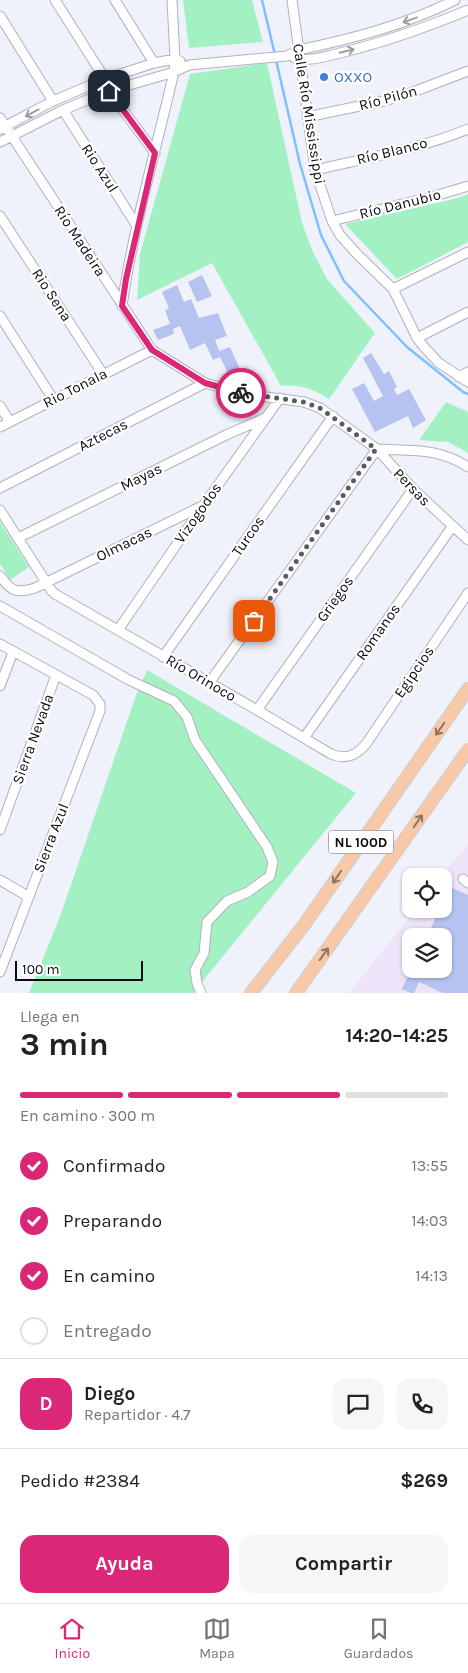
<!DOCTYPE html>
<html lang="es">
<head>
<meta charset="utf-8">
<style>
	:root { --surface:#fff; --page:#f6f6f6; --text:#222; --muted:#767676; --line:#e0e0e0; --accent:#db2777 }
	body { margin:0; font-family:Karla,sans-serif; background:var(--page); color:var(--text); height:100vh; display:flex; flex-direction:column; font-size:19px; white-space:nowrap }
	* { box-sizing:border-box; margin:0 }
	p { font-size:16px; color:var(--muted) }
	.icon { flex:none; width:28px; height:28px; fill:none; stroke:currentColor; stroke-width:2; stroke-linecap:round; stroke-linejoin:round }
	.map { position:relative; height:993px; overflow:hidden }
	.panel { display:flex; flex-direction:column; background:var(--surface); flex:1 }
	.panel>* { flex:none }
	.controls { position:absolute; left:402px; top:868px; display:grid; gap:10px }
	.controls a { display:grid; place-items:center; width:50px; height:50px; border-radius:10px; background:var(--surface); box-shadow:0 1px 4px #0004; font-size:25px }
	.scale { position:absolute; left:15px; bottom:12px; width:128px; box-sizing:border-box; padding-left:5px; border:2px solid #0c0c0f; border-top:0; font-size:14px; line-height:18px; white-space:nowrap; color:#0c0c0f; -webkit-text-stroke:4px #fff; paint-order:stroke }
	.pin { position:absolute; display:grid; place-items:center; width:42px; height:42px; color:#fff; margin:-21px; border-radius:10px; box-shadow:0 2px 8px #0006 }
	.courier { position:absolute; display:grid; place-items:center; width:50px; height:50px; margin:-25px; border:4px solid #db2777; border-radius:50%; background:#fff; color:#222; box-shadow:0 1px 6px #0007 }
	.headline em { font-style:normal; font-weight:700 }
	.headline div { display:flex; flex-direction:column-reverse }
	.headline { display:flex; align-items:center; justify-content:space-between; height:85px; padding:0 20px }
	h1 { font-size:32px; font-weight:700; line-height:38px }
	.bar { display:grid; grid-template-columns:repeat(4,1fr); gap:8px 5px; align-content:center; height:60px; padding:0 20px }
	.bar i { height:6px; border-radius:4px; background:var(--line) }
	.bar .current { background:var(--accent) }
	.bar p { grid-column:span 4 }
	.line { display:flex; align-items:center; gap:12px; padding:0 20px; border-top:1px solid var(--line) }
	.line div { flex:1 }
	.round { display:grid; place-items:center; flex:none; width:52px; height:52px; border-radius:15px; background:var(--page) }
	ol { padding:0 20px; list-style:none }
	li { display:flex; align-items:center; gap:15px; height:55px }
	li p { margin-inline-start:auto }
	li .icon { padding:5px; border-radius:50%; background:var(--accent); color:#fff; stroke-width:4 }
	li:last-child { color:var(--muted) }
	li i { width:28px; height:28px; border:2px solid var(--line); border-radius:50% }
	.cta { display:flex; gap:10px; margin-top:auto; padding:10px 20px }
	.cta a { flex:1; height:58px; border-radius:15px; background:var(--accent); color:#fff; font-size:20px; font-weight:700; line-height:58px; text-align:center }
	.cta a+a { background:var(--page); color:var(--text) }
	.menu { display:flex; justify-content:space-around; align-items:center; height:70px; border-top:1px solid var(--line); background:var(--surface); font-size:14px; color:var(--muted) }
	.menu a { display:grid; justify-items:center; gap:2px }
	.menu .current { color:var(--accent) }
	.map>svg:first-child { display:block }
	.industrial { fill:#ede4f9; fill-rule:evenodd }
	.green { fill:#a3f0c3 }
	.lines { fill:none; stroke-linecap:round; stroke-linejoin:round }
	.stream { stroke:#80c0ff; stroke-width:2.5 }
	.building { fill:#b6c3f1 }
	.minor-casing { stroke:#b0b2bb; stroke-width:11 }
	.highway-casing { stroke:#cececf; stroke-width:14 }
	.minor { stroke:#fff; stroke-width:9 }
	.highway { stroke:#f8c9a9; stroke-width:12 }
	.oneway { stroke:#9e9e9f }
	.oneway2 { stroke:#8e7464 }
	.done { stroke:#5b5c62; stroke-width:5; stroke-dasharray:0 9 }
	.route { stroke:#db2777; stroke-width:6 }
	.shop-dot { fill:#3f7fe0; stroke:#fff; stroke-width:2 }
	.labels { text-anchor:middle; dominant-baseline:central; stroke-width:4.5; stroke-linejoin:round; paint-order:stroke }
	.shield { fill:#fff; stroke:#555557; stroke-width:1 }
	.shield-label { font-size:14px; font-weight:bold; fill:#0c0c0f }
	.shop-label { font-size:15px; fill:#366cbe; stroke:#fff; text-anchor:start }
	.street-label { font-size:15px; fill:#0c0c0f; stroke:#fff }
</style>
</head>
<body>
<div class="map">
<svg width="468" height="993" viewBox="0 0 468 993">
	<rect width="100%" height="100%" fill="#eff2fb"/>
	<path class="industrial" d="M468,844V993H349L416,909H444V876H442ZM411,936H444V969H411Z"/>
	<path class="green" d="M183,0H252L263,42L189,48Z
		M267,63L302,223L313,252L327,279L375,333L329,399C314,389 299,384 281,386L212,263L137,300L140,254L190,74Z
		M468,194V242L397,279L345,224L458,198Z
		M446,402L468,412V453L448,442L419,440Z
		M0,522L29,567L10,580L0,564Z
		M147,670L356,793L193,993H29L61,914L135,698Z"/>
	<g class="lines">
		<path class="stream" d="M262,0L275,55
			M276,60L300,164L321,235L344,281L407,347L463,392L468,394"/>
	</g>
	<path class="building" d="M202,275L212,296L197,302L188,282Z
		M177,285L184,302L191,299L199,318L218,313L227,336L215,340L219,351L230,347L244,378L234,383L232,381L220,357L213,360L205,343L190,350L180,326L173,329L174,334L158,340L153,330L170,324L165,310L169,308L162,292Z
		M371,353L384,374L389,371L397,387L394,389L397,395L409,389L426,420L413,428L408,416L375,432L352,389L364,383L374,401L383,396L363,358Z
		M450,887L468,895V993H443L419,982L414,993H411L402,989L411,969H444V936H427L440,909H444V900Z"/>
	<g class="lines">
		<g class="minor-casing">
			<path id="minor" d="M55,0L105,79
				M115,0L154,63
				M292,0L315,170L332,221L340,235L357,254L393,289L417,338L424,347L439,363L468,382
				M0,16L53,101
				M294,58C307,62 323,57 336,54C382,43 425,28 468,10
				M109,91L155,153
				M63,110L137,226
				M307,117L388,100L413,92L468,71
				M0,118L152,350L205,383L245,394L304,402L320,408L377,449L413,489L468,540
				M0,129L53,101L105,79L154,63L175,59L180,61
				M0,142L63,110L109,91L174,72L189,65L287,56L298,50C352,39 405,25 455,0
				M315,170C366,158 420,149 468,129
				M0,216L103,374
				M332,221L435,196L468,186
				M393,289L468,252
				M122,306C133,228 156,150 174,72L175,59L172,0
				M0,316L53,399
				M417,338L468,312
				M459,377L468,372
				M0,406L10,422
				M0,427L152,350
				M377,449C410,451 438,447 468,467
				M0,488L205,383
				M0,510L51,590L55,594L257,710L331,754C345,760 356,756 366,744L468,593
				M18,538L226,435L265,418
				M0,576C11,591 16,594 35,588L200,507
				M0,606L129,680L174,701L187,717L195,740L267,847L273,862L270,876L248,892L227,901L207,922L204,953L195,970L197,983L201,993
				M118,630L203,506L280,398
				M0,644L93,695L100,704V711L0,972
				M163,657L333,416
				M209,683L377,449
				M0,686L13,652
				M257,710L413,489
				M304,738L452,527
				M0,830L56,675
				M463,879L468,883
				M0,880L29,897"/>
		</g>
		<g class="highway-casing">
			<path id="highway" d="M251,993L304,925L468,689
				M296,993L468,750"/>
		</g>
		<use href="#minor" class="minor"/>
		<use href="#highway" class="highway"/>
	</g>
	<defs><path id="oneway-shaft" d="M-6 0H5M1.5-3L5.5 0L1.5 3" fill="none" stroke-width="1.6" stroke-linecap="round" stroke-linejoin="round" transform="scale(1.25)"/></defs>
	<g class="oneway">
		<use href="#oneway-shaft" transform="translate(410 20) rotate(160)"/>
		<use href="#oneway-shaft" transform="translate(347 51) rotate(-14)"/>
		<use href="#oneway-shaft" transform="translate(32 113) rotate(152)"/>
	</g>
	<g class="oneway2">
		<use href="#oneway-shaft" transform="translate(440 729) rotate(125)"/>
		<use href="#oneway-shaft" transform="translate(418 821) rotate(-55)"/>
		<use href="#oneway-shaft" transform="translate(337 877) rotate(124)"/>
		<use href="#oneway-shaft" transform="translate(324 954) rotate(-54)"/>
	</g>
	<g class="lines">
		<path class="done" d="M241,393L304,402L320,408L376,449L254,621"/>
		<path class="route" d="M109,91L155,153L126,279L122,306L152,350L205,383L241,393"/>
	</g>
	<circle class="shop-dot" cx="324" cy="77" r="5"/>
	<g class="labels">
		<rect class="shield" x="328.5" y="830.5" width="65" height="23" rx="4"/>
		<g class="shield-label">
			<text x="361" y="842">NL 100D</text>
		</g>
		<g class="shop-label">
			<text x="334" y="77">OXXO</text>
		</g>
		<g class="street-label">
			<text transform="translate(388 98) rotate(-15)">Río Pilón</text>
			<text transform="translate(309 114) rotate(81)">Calle Río Mississippi</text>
			<text transform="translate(392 151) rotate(-14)">Río Blanco</text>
			<text transform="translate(100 168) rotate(57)">Rio Azul</text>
			<text transform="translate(400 204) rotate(-14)">Río Danubio</text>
			<text transform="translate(80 241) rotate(57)">Río Madeira</text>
			<text transform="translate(52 295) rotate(57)">Rio Sena</text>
			<text transform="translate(75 388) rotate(-27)">Rio Tonala</text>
			<text transform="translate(103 435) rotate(-27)">Aztecas</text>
			<text transform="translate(141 477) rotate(-26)">Mayas</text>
			<text transform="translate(412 487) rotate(46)">Persas</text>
			<text transform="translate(198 513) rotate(-55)">Vizogodos</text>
			<text transform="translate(248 536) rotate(-55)">Turcos</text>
			<text transform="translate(124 544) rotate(-26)">Olmacas</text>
			<text transform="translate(335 599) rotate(-55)">Griegos</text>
			<text transform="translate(378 632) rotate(-55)">Romanos</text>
			<text transform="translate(414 672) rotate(-56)">Egipcios</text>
			<text transform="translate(201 678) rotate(30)">Río Orinoco</text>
			<text transform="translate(33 739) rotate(-70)">Sierra Nevada</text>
			<text transform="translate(51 838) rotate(-69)">Sierra Azul</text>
		</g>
	</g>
</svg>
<div class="controls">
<a><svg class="icon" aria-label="locate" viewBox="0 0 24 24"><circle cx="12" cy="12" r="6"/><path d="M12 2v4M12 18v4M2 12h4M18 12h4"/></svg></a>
<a><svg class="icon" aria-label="layers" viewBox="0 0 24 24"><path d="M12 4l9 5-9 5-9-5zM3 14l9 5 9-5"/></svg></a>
</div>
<div class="scale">100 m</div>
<div class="pin" style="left:254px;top:621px;background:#ea580c"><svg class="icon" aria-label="bag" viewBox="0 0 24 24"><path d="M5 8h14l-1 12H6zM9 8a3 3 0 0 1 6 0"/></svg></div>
<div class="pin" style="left:109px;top:91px;background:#1f2937"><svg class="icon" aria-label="home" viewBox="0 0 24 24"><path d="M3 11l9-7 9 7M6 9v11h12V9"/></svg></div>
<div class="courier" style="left:241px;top:393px"><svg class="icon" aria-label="bike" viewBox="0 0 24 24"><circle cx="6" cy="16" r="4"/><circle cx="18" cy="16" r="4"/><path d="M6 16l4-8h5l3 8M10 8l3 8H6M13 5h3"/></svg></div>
</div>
<section class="panel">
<div class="headline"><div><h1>3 min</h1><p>Llega en</p></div><em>14:20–14:25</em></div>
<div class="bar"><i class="current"></i><i class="current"></i><i class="current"></i><i></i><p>En camino · 300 m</p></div>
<ol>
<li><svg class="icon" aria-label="check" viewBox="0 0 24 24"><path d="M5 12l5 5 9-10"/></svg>Confirmado<p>13:55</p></li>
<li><svg class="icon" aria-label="check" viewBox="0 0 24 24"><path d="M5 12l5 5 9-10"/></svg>Preparando<p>14:03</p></li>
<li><svg class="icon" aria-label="check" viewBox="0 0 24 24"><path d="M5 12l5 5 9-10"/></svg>En camino<p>14:13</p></li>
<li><i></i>Entregado</li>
</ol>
<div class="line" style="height:90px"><b class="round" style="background:var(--accent);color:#fff">D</b><div><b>Diego</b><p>Repartidor · 4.7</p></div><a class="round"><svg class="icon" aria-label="chat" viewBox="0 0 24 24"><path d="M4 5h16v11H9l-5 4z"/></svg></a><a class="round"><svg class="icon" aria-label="phone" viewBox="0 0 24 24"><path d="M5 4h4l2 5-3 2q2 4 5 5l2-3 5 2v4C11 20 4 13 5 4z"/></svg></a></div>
<div class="line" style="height:65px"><div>Pedido #2384</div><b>$269</b></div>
<div class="cta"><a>Ayuda</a><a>Compartir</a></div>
</section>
<nav class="menu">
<a class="current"><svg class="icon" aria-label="home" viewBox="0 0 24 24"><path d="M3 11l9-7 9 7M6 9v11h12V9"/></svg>Inicio</a>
<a><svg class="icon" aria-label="map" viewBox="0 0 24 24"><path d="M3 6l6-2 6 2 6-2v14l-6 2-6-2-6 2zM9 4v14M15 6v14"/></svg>Mapa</a>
<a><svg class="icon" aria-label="saved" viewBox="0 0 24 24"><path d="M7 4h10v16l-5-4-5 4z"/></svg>Guardados</a>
</nav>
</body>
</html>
